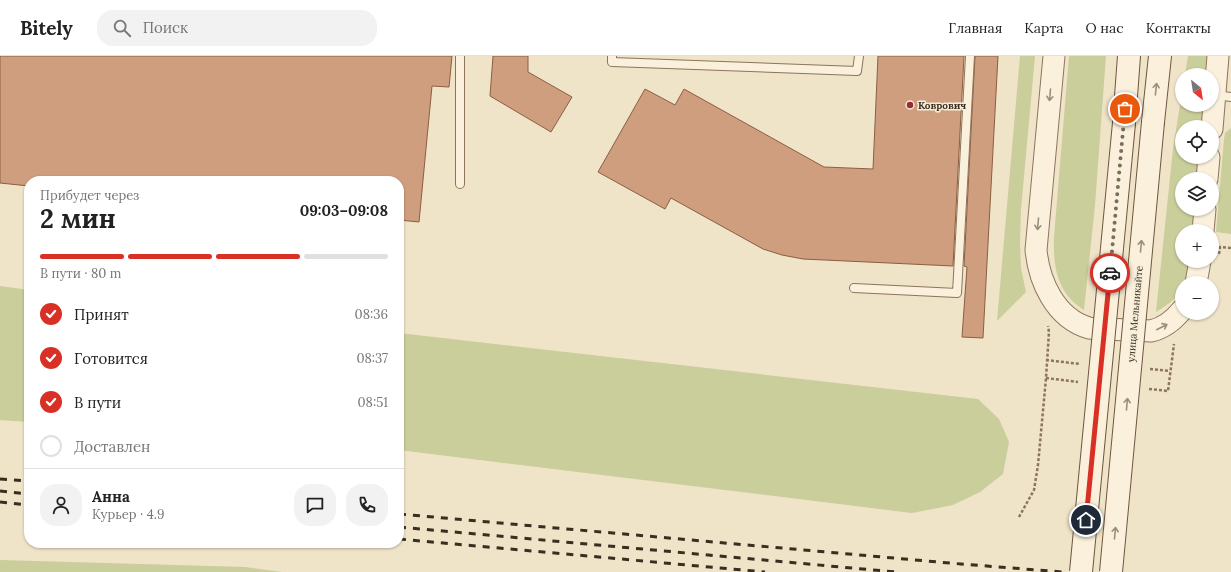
<!DOCTYPE html>
<html lang="ru">
<head>
<meta charset="utf-8">
<style>
	:root { --surface:#fff; --page:#f2f2f2; --text:#222; --muted:#767676; --line:#e0e0e0; --accent:#d93025 }
	body { margin:0; font-family:Lora,serif; background:var(--page); color:var(--text); height:100vh; display:flex; flex-direction:column; font-size:15px; white-space:nowrap }
	* { box-sizing:border-box; margin:0 }
	p { font-size:13px; color:var(--muted) }
	.icon { flex:none; width:22px; height:22px; fill:none; stroke:currentColor; stroke-width:2; stroke-linecap:round; stroke-linejoin:round }
	.map { position:relative; flex:1; overflow:hidden }
	.panel { position:absolute; left:24px; top:120px; width:380px; height:372px; display:flex; flex-direction:column; background:var(--surface); border-radius:16px; box-shadow:0 1px 3px #0004 }
	.panel>* { flex:none }
	.needle { width:26px; rotate:150deg }
	.buttons { position:absolute; left:1175px; top:12px; display:grid; gap:8px }
	.buttons a { display:grid; place-items:center; width:44px; height:44px; border-radius:50%; background:var(--surface); box-shadow:0 1px 3px #0004; font-size:20px }
	.pin { position:absolute; display:grid; place-items:center; width:34px; height:34px; color:#fff; margin:-17px; border:2px solid #fff; border-radius:50%; box-shadow:0 1px 4px #0007 }
	.courier { position:absolute; display:grid; place-items:center; width:40px; height:40px; margin:-20px; border:3px solid #d93025; border-radius:50%; background:#fff; color:#222; box-shadow:0 1px 5px #0007 }
	.overview em { font-style:normal; font-weight:700 }
	.overview div { display:flex; flex-direction:column-reverse }
	.overview { display:flex; align-items:center; justify-content:space-between; height:68px; padding:0 16px }
	h1 { font-size:26px; font-weight:700; line-height:30px }
	.bar { display:grid; grid-template-columns:repeat(4,1fr); gap:6px 4px; align-content:center; height:48px; padding:0 16px }
	.bar i { height:5px; border-radius:3px; background:var(--line) }
	.bar .on { background:var(--accent) }
	.bar p { grid-column:span 4 }
	.line { display:flex; align-items:center; gap:10px; padding:0 16px; border-top:1px solid var(--line) }
	.line div { flex:1 }
	.round { display:grid; place-items:center; flex:none; width:42px; height:42px; border-radius:16px; background:var(--page) }
	ol { padding:0 16px; list-style:none }
	li { display:flex; align-items:center; gap:12px; height:44px }
	li p { margin-inline-start:auto }
	li .icon { padding:4px; border-radius:50%; background:var(--accent); color:#fff; stroke-width:4 }
	li:last-child { color:var(--muted) }
	li i { width:22px; height:22px; border:2px solid var(--line); border-radius:50% }
	header { display:flex; align-items:center; gap:24px; box-sizing:border-box; height:56px; padding:0 20px; background:var(--surface); border-bottom:1px solid var(--line) }
	header strong { font-size:19px }
	nav { display:flex; gap:22px; margin-inline-start:auto; font-size:14px }
	.search { width:280px; height:36px; background:var(--page); display:flex; align-items:center; gap:10px; box-sizing:border-box; padding:0 14px; border-radius:16px; color:var(--muted); font-size:15px }
	.map>svg:first-child { display:block }
	.green { fill:#c9ce9b }
	.building { fill:#ce9e7e; stroke:#8c5e42 }
	.lines { fill:none; stroke-linecap:round; stroke-linejoin:round }
	.service-casing { stroke:#8c755c; stroke-width:10 }
	.tertiary-casing { stroke:#8c755c; stroke-width:23 }
	.secondary-casing { stroke:#6e563f; stroke-width:24 }
	.path { stroke:#8c755c; stroke-width:2.5; stroke-dasharray:3 2; stroke-linecap:butt }
	.service { stroke:#faf0dc; stroke-width:8 }
	.tertiary { stroke:#faf0dc; stroke-width:21 }
	.secondary { stroke:#faf0dc; stroke-width:22 }
	.rail { stroke:#3c2d20; stroke-width:3; stroke-dasharray:7 7; stroke-linecap:butt }
	.secondary-bridge-casing { stroke:#6e563f; stroke-width:24; stroke-linecap:butt }
	.secondary-bridge { stroke:#faf0dc; stroke-width:22 }
	.oneway { stroke:#9b8e7e }
	.done { stroke:#7b6d5b; stroke-width:4; stroke-dasharray:0 7.2 }
	.route { stroke:#d93025; stroke-width:5 }
	.poi-dot { fill:#9c2b2d; stroke:#f6edd8; stroke-width:1.5 }
	.labels { text-anchor:middle; dominant-baseline:central; stroke-width:3; stroke-linejoin:round; paint-order:stroke }
	.poi-label { font-size:10px; font-weight:bold; fill:#3c2d20; stroke:#f6edd8; text-anchor:start }
	.street-label { font-size:10px; fill:#3c2d20; stroke:#f6edd8 }
</style>
</head>
<body>
<header>
<strong>Bitely</strong>
<div class="search"><svg class="icon" aria-label="search" viewBox="0 0 24 24"><circle cx="10" cy="10" r="6"/><path d="M15 15l6 6"/></svg>Поиск</div>
<nav><a>Главная</a><a>Карта</a><a>О нас</a><a>Контакты</a></nav>
</header>
<div class="map">
<svg width="1231" height="516" viewBox="0 0 1231 516">
	<rect width="100%" height="100%" fill="#efe3c8"/>
	<path class="green" d="M1020,0H1035L1021,153L1020,186L1021,212L1026,236L997,265Z
		M1069,0H1106L1095,149L1084,254C1057,237 1053,211 1054,181Z
		M1188,0H1207L1205,19H1185Z
		M1182,36V49H1203L1202,71H1182V101H1200L1198,123H1182V153H1196L1195,175H1182V205H1191L1187,221L1184,227H1182C1182,240 1166,250 1156,256L1173,93Z
		M1231,72V178L1216,176L1224,83L1225,77Z
		M0,230L29,234V366L0,364Z
		M399,277L978,343L999,363L1009,386L1003,418L980,436L953,449L912,457L399,394Z
		M0,504L245,511L282,516H0Z"/>
	<path class="building" d="M0,0H452L449,31L432,30L419,166L399,164V125H29V130L0,127Z
		M493,0H528V16L572,41L551,76L490,40Z
		M878,0H964L953,210L803,203L782,199L763,193L671,142L665,153L598,116L645,33L675,49L684,33L824,111L873,113Z
		M975,0H998L983,282L962,281L967,211L964,210Z"/>
	<g class="lines">
		<g class="service-casing">
			<path id="service" d="M460,0V128
				M612,0V6L857,15L859,0
				M1216,39L1231,41
				M854,232L957,237L970,0"/>
		</g>
		<g class="tertiary-casing">
			<path id="tertiary" d="M1054,0L1036,194C1039,225 1055,262 1089,272C1094,273 1101,273 1107,273C1122,274 1136,274 1151,275C1164,272 1173,265 1182,254
				M1212,73L1218,0
				M1207,123L1209,101
				M1203,175L1205,153
				M1196,227L1200,205"/>
		</g>
		<g class="secondary-casing">
			<path id="secondary" d="M1153,66L1160,0
				M1124,67L1129,0"/>
		</g>
		<path class="path" d="M1219,198L1220,191L1231,192
			M1046,304L1080,308
			M1150,313L1170,315
			M1046,322L1078,326
			M1149,333L1168,335L1174,288
			M1019,461L1034,434L1038,409L1046,322L1049,276L1048,270"/>
		<use href="#service" class="service"/>
		<use href="#tertiary" class="tertiary"/>
		<use href="#secondary" class="secondary"/>
		<path class="rail" d="M0,423L29,425
			M0,435L29,438
			M0,446L29,449
			M399,458L961,508L1063,516
			M399,471L896,516
			M399,483L765,516"/>
		<g class="secondary-bridge-casing">
			<path id="secondary-bridge" d="M1081,516L1124,67
				M1111,516L1153,66"/>
		</g>
		<use href="#secondary-bridge" class="secondary-bridge"/>
	</g>
	<defs><path id="oneway-shaft" d="M-6 0H5M1.5-3L5.5 0L1.5 3" fill="none" stroke-width="1.6" stroke-linecap="round" stroke-linejoin="round"/></defs>
	<g class="oneway">
		<use href="#oneway-shaft" transform="translate(1156 33) rotate(-84)"/>
		<use href="#oneway-shaft" transform="translate(1050 39) rotate(95)"/>
		<use href="#oneway-shaft" transform="translate(1038 168) rotate(95)"/>
		<use href="#oneway-shaft" transform="translate(1141 190) rotate(-85)"/>
		<use href="#oneway-shaft" transform="translate(1162 271) rotate(-27)"/>
		<use href="#oneway-shaft" transform="translate(1127 348) rotate(-85)"/>
		<use href="#oneway-shaft" transform="translate(1115 477) rotate(-85)"/>
	</g>
	<g class="lines">
		<path class="done" d="M1110,217L1125,53"/>
		<path class="route" d="M1086,464L1110,217"/>
	</g>
	<circle class="poi-dot" cx="910" cy="49" r="4"/>
	<g class="labels">
		<g class="poi-label">
			<text x="918" y="49">Коврович</text>
		</g>
		<g class="street-label">
			<text transform="translate(1135 258) rotate(-85)">улица Мельникайте</text>
		</g>
	</g>
</svg>
<div class="buttons">
<a><svg class="needle" viewBox="-14 -14 28 28"><path d="M0-13l5 13h-10z" fill="#e53935"/><path d="M0 13l5-13h-10z" fill="#767676"/></svg></a>
<a><svg class="icon" aria-label="locate" viewBox="0 0 24 24"><circle cx="12" cy="12" r="6"/><path d="M12 2v4M12 18v4M2 12h4M18 12h4"/></svg></a>
<a><svg class="icon" aria-label="layers" viewBox="0 0 24 24"><path d="M12 4l9 5-9 5-9-5zM3 14l9 5 9-5"/></svg></a>
<a>+</a>
<a>−</a>
</div>
<div class="pin" style="left:1125px;top:53px;background:#ea580c"><svg class="icon" aria-label="bag" viewBox="0 0 24 24"><path d="M5 8h14l-1 12H6zM9 8a3 3 0 0 1 6 0"/></svg></div>
<div class="pin" style="left:1086px;top:464px;background:#1f2937"><svg class="icon" aria-label="home" viewBox="0 0 24 24"><path d="M3 11l9-7 9 7M6 9v11h12V9"/></svg></div>
<div class="courier" style="left:1110px;top:217px"><svg class="icon" aria-label="car" viewBox="0 0 24 24"><path d="M5 17H2v-5l4-1 3-4h7l3 4 3 1v5h-3M9 17h6M6 11h13"/><circle cx="7" cy="17" r="2"/><circle cx="17" cy="17" r="2"/></svg></div>
<section class="panel">
<div class="overview"><div><h1>2 мин</h1><p>Прибудет через</p></div><em>09:03–09:08</em></div>
<div class="bar"><i class="on"></i><i class="on"></i><i class="on"></i><i></i><p>В пути · 80 m</p></div>
<ol>
<li><svg class="icon" aria-label="check" viewBox="0 0 24 24"><path d="M5 12l5 5 9-10"/></svg>Принят<p>08:36</p></li>
<li><svg class="icon" aria-label="check" viewBox="0 0 24 24"><path d="M5 12l5 5 9-10"/></svg>Готовится<p>08:37</p></li>
<li><svg class="icon" aria-label="check" viewBox="0 0 24 24"><path d="M5 12l5 5 9-10"/></svg>В пути<p>08:51</p></li>
<li><i></i>Доставлен</li>
</ol>
<div class="line" style="height:72px"><a class="round"><svg class="icon" aria-label="person" viewBox="0 0 24 24"><circle cx="12" cy="8" r="4"/><path d="M4 21q1-7 8-7t8 7"/></svg></a><div><b>Анна</b><p>Курьер · 4.9</p></div><a class="round"><svg class="icon" aria-label="chat" viewBox="0 0 24 24"><path d="M4 5h16v11H9l-5 4z"/></svg></a><a class="round"><svg class="icon" aria-label="phone" viewBox="0 0 24 24"><path d="M5 4h4l2 5-3 2q2 4 5 5l2-3 5 2v4C11 20 4 13 5 4z"/></svg></a></div>
</section>
</div>
</body>
</html>
